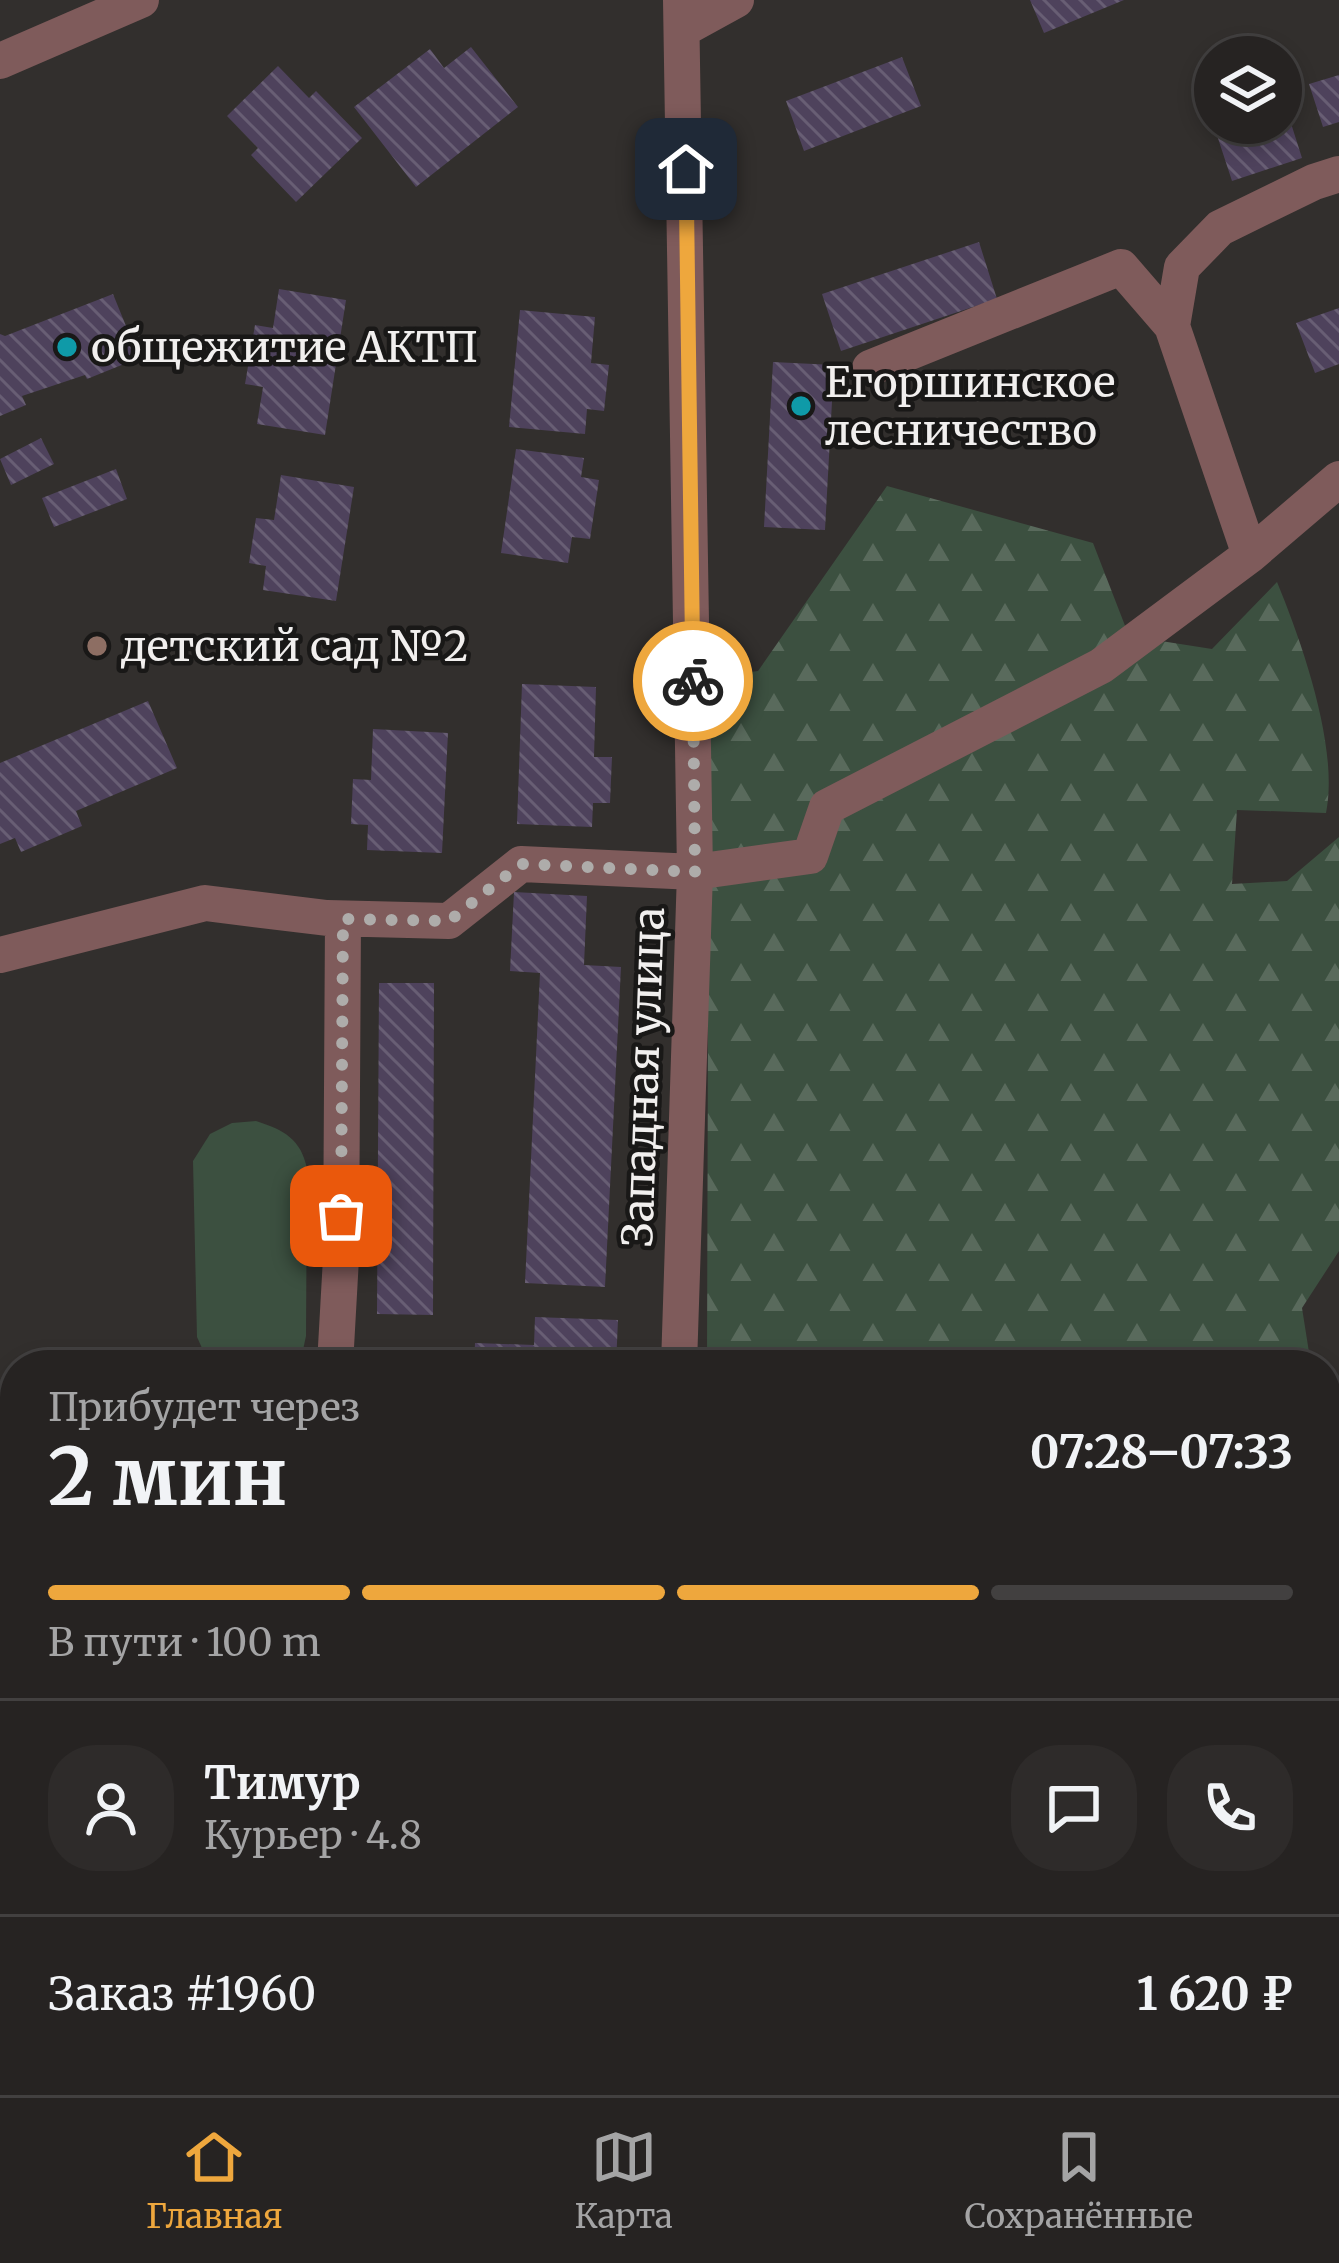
<!DOCTYPE html>
<html lang="ru">
<head>
<meta charset="utf-8">
<style>
	:root { --surface:#262322; --page:#2e2b2a; --text:#f1f3f6; --muted:#a4a4a5; --line:#424040; --accent:#eea73d }
	body { margin:0; font-family:Merriweather,serif; background:var(--page); color:var(--text); height:100vh; display:flex; flex-direction:column; font-size:45px; white-space:nowrap }
	* { box-sizing:border-box; margin:0 }
	p { font-size:39px; color:var(--muted) }
	.icon { flex:none; width:66px; height:66px; fill:none; stroke:currentColor; stroke-width:2; stroke-linecap:round; stroke-linejoin:round }
	.map { position:relative; flex:1; overflow:hidden }
	.panel { position:absolute; left:0px; top:1350px; width:1341px; height:747px; display:flex; flex-direction:column; background:var(--surface); border-radius:48px 48px 0 0; box-shadow:0 6px 18px #0003,0 0 0 3px var(--line) }
	.panel>* { flex:none }
	.fabs { position:absolute; left:1194px; top:36px; display:grid; gap:24px }
	.fabs a { display:grid; place-items:center; width:108px; height:108px; border-radius:50%; background:var(--surface); box-shadow:0 6px 18px #0003,0 0 0 3px var(--line); font-size:60px }
	.pin { position:absolute; display:grid; place-items:center; width:102px; height:102px; color:#fff; margin:-51px; border-radius:24px; box-shadow:0 6px 18px #0006 }
	.courier { position:absolute; display:grid; place-items:center; width:120px; height:120px; margin:-60px; border:9px solid #eea73d; border-radius:50%; background:#fff; color:#222; box-shadow:0 3px 15px #0007 }
	.head em { font-style:normal; font-weight:700 }
	.head div { display:flex; flex-direction:column-reverse }
	.head { display:flex; align-items:center; justify-content:space-between; height:204px; padding:0 48px }
	h1 { font-size:78px; font-weight:700; line-height:90px }
	.bar { display:grid; grid-template-columns:repeat(4,1fr); gap:18px 12px; align-content:center; height:144px; padding:0 48px }
	.bar i { height:15px; border-radius:9px; background:var(--line) }
	.bar .on { background:var(--accent) }
	.bar p { grid-column:span 4 }
	.line { display:flex; align-items:center; gap:30px; padding:0 48px; border-top:3px solid var(--line) }
	.line div { flex:1 }
	.round { display:grid; place-items:center; flex:none; width:126px; height:126px; border-radius:48px; background:var(--page) }
	.tab-bar { display:flex; justify-content:space-around; align-items:center; height:168px; border-top:3px solid var(--line); background:var(--surface); font-size:33px; color:var(--muted) }
	.tab-bar a { display:grid; justify-items:center; gap:6px }
	.tab-bar .on { color:var(--accent) }
	.map>svg:first-child { display:block }
	.forest { fill:url(#forest-firs) }
	.park { fill:#3c5040 }
	.building { fill:url(#building-back-hatch) }
	.lines { fill:none; stroke-linecap:round; stroke-linejoin:round }
	.minor { stroke:#7f5b5b; stroke-width:36 }
	.done { stroke:#aeacaa; stroke-width:12; stroke-dasharray:0 21.6 }
	.route { stroke:#eea73d; stroke-width:15 }
	.culture-dot { fill:#0f9aa8; stroke:#191817; stroke-width:4.5 }
	.education-dot { fill:#8d6e63; stroke:#191817; stroke-width:4.5 }
	.labels { text-anchor:middle; dominant-baseline:central; stroke-width:9; stroke-linejoin:round; paint-order:stroke }
	.poi-label { font-size:42px; fill:#f1efee; stroke:#191817; text-anchor:start }
	.street-label { font-size:42px; fill:#f1efee; stroke:#191817 }
</style>
</head>
<body>
<div class="map">
<svg width="1339" height="2095" viewBox="0 0 1339 2095">
	<defs>
		<pattern id="forest-firs" width="22" height="20" patternUnits="userSpaceOnUse" patternTransform="scale(3)"><rect width="22" height="20" fill="#3c5040"/><path d="M5 1l3.5 6h-7zM16 11l3.5 6h-7z" fill="#596a5c"/></pattern>
		<pattern id="building-back-hatch" width="6" height="6" patternUnits="userSpaceOnUse" patternTransform="scale(3)"><rect width="6" height="6" fill="#4e425c"/><path d="M-1 5l2 2M0 0l6 6M5-1l2 2" fill="none" stroke="#685e74"/></pattern>
	</defs>
	<rect width="100%" height="100%" fill="#322f2d"/>
	<path class="forest" d="M887,486L1093,543L1129,636L1212,649L1277,582C1303,645 1339,749 1326,813L1237,810L1232,884L1287,881L1339,837V1251L1302,1308L1311,1365H707L709,678L758,671Z
		M1339,1646V2095H800L798,2082H1326V1657Z"/>
	<path class="park" d="M256,1121C284,1130 301,1139 307,1169L306,1336L303,1350L290,1365H215L206,1357L197,1337L193,1161L210,1134L232,1123Z"/>
	<path class="building" d="M1030,0H1124L1044,33Z
		M471,47L518,107L416,187L354,107L430,49L444,68Z
		M902,57L921,106L804,151L786,101Z
		M278,66L309,98L316,91L362,138L296,202L251,155L258,148L227,116Z
		M1339,75V122L1323,127L1309,84Z
		M1282,95L1302,158L1232,181L1210,114L1215,113V123H1281Z
		M979,242L997,299L841,351L822,294Z
		M279,289L346,300L325,435L257,424L263,387L245,384L255,325L273,328Z
		M113,294L139,358L87,379L85,375L22,396L26,405L0,416V334L5,336Z
		M1339,308V364L1315,373L1296,323Z
		M520,310L595,317L591,363L609,365L604,411L587,409L585,434L509,427Z
		M773,362L834,365L825,530L764,527Z
		M41,438L54,464L11,485L0,459Z
		M516,449L584,458L581,477L599,480L590,539L572,537L568,563L501,553Z
		M116,469L127,499L54,527L42,498Z
		M281,475L354,487L336,601L263,590L266,566L249,563L256,518L274,520Z
		M522,684L596,687L594,757H612L610,803H593L592,827L517,824Z
		M148,701L177,768L76,811L82,826L21,852L15,838L0,844V763Z
		M373,729L448,733L442,853L367,850L368,825L351,824L353,779L371,780Z
		M514,892L587,896L584,965L621,967L605,1287L525,1283L540,973L510,971Z
		M379,983H434L433,1315L377,1314Z
		M535,1317L618,1320L616,1365H474L475,1343L534,1345Z
		M0,1844L15,1884V1911L0,1916Z
		M193,2082H248L250,2095H195Z
		M606,2082H664V2085L608,2093Z"/>
	<g class="lines">
		<path class="minor" d="M685,28L736,0
			M0,61L141,0
			M870,368L1121,267L1172,326
			M1250,555L1172,326L1182,267L1220,228L1314,182L1339,174
			M0,955L205,903L327,918L449,921L521,864L695,872L810,856L827,807L1101,666L1250,555L1339,479
			M335,1365L341,1258L343,919
			M679,1365L695,872L681,0
			M0,1732L15,1725
			M113,2082L116,2095
			M763,2082L765,2095"/>
	</g>
	<g class="lines">
		<path class="done" d="M341,1216L343,919L449,921L521,864L695,872L693,681"/>
		<path class="route" d="M686,169L693,681"/>
	</g>
	<g class="culture-dot">
		<circle cx="67" cy="347" r="12"/>
		<circle cx="801" cy="406" r="12"/>
	</g>
	<circle class="education-dot" cx="97" cy="646" r="12"/>
	<g class="labels">
		<g class="poi-label">
			<text x="91" y="347">общежитие АКТП</text>
			<text x="825" y="382">Егоршинское<tspan x="825" dy="48">лесничество</tspan></text>
			<text x="121" y="646">детский сад №2</text>
		</g>
		<g class="street-label">
			<text transform="translate(643 1077) rotate(-88)">Западная улица</text>
		</g>
	</g>
</svg>
<div class="fabs">
<a><svg class="icon" aria-label="layers" viewBox="0 0 24 24"><path d="M12 4l9 5-9 5-9-5zM3 14l9 5 9-5"/></svg></a>
</div>
<div class="pin" style="left:341px;top:1216px;background:#ea580c"><svg class="icon" aria-label="bag" viewBox="0 0 24 24"><path d="M5 8h14l-1 12H6zM9 8a3 3 0 0 1 6 0"/></svg></div>
<div class="pin" style="left:686px;top:169px;background:#1f2937"><svg class="icon" aria-label="home" viewBox="0 0 24 24"><path d="M3 11l9-7 9 7M6 9v11h12V9"/></svg></div>
<div class="courier" style="left:693px;top:681px"><svg class="icon" aria-label="bike" viewBox="0 0 24 24"><circle cx="6" cy="16" r="4"/><circle cx="18" cy="16" r="4"/><path d="M6 16l4-8h5l3 8M10 8l3 8H6M13 5h3"/></svg></div>
<section class="panel">
<div class="head"><div><h1>2 мин</h1><p>Прибудет через</p></div><em>07:28–07:33</em></div>
<div class="bar"><i class="on"></i><i class="on"></i><i class="on"></i><i></i><p>В пути · 100 m</p></div>
<div class="line" style="height:216px"><a class="round"><svg class="icon" aria-label="person" viewBox="0 0 24 24"><circle cx="12" cy="8" r="4"/><path d="M4 21q1-7 8-7t8 7"/></svg></a><div><b>Тимур</b><p>Курьер · 4.8</p></div><a class="round"><svg class="icon" aria-label="chat" viewBox="0 0 24 24"><path d="M4 5h16v11H9l-5 4z"/></svg></a><a class="round"><svg class="icon" aria-label="phone" viewBox="0 0 24 24"><path d="M5 4h4l2 5-3 2q2 4 5 5l2-3 5 2v4C11 20 4 13 5 4z"/></svg></a></div>
<div class="line" style="height:156px"><div>Заказ #1960</div><b>1 620 ₽</b></div>
</section>
</div>
<nav class="tab-bar">
<a class="on"><svg class="icon" aria-label="home" viewBox="0 0 24 24"><path d="M3 11l9-7 9 7M6 9v11h12V9"/></svg>Главная</a>
<a><svg class="icon" aria-label="map" viewBox="0 0 24 24"><path d="M3 6l6-2 6 2 6-2v14l-6 2-6-2-6 2zM9 4v14M15 6v14"/></svg>Карта</a>
<a><svg class="icon" aria-label="saved" viewBox="0 0 24 24"><path d="M7 4h10v16l-5-4-5 4z"/></svg>Сохранённые</a>
</nav>
</body>
</html>
